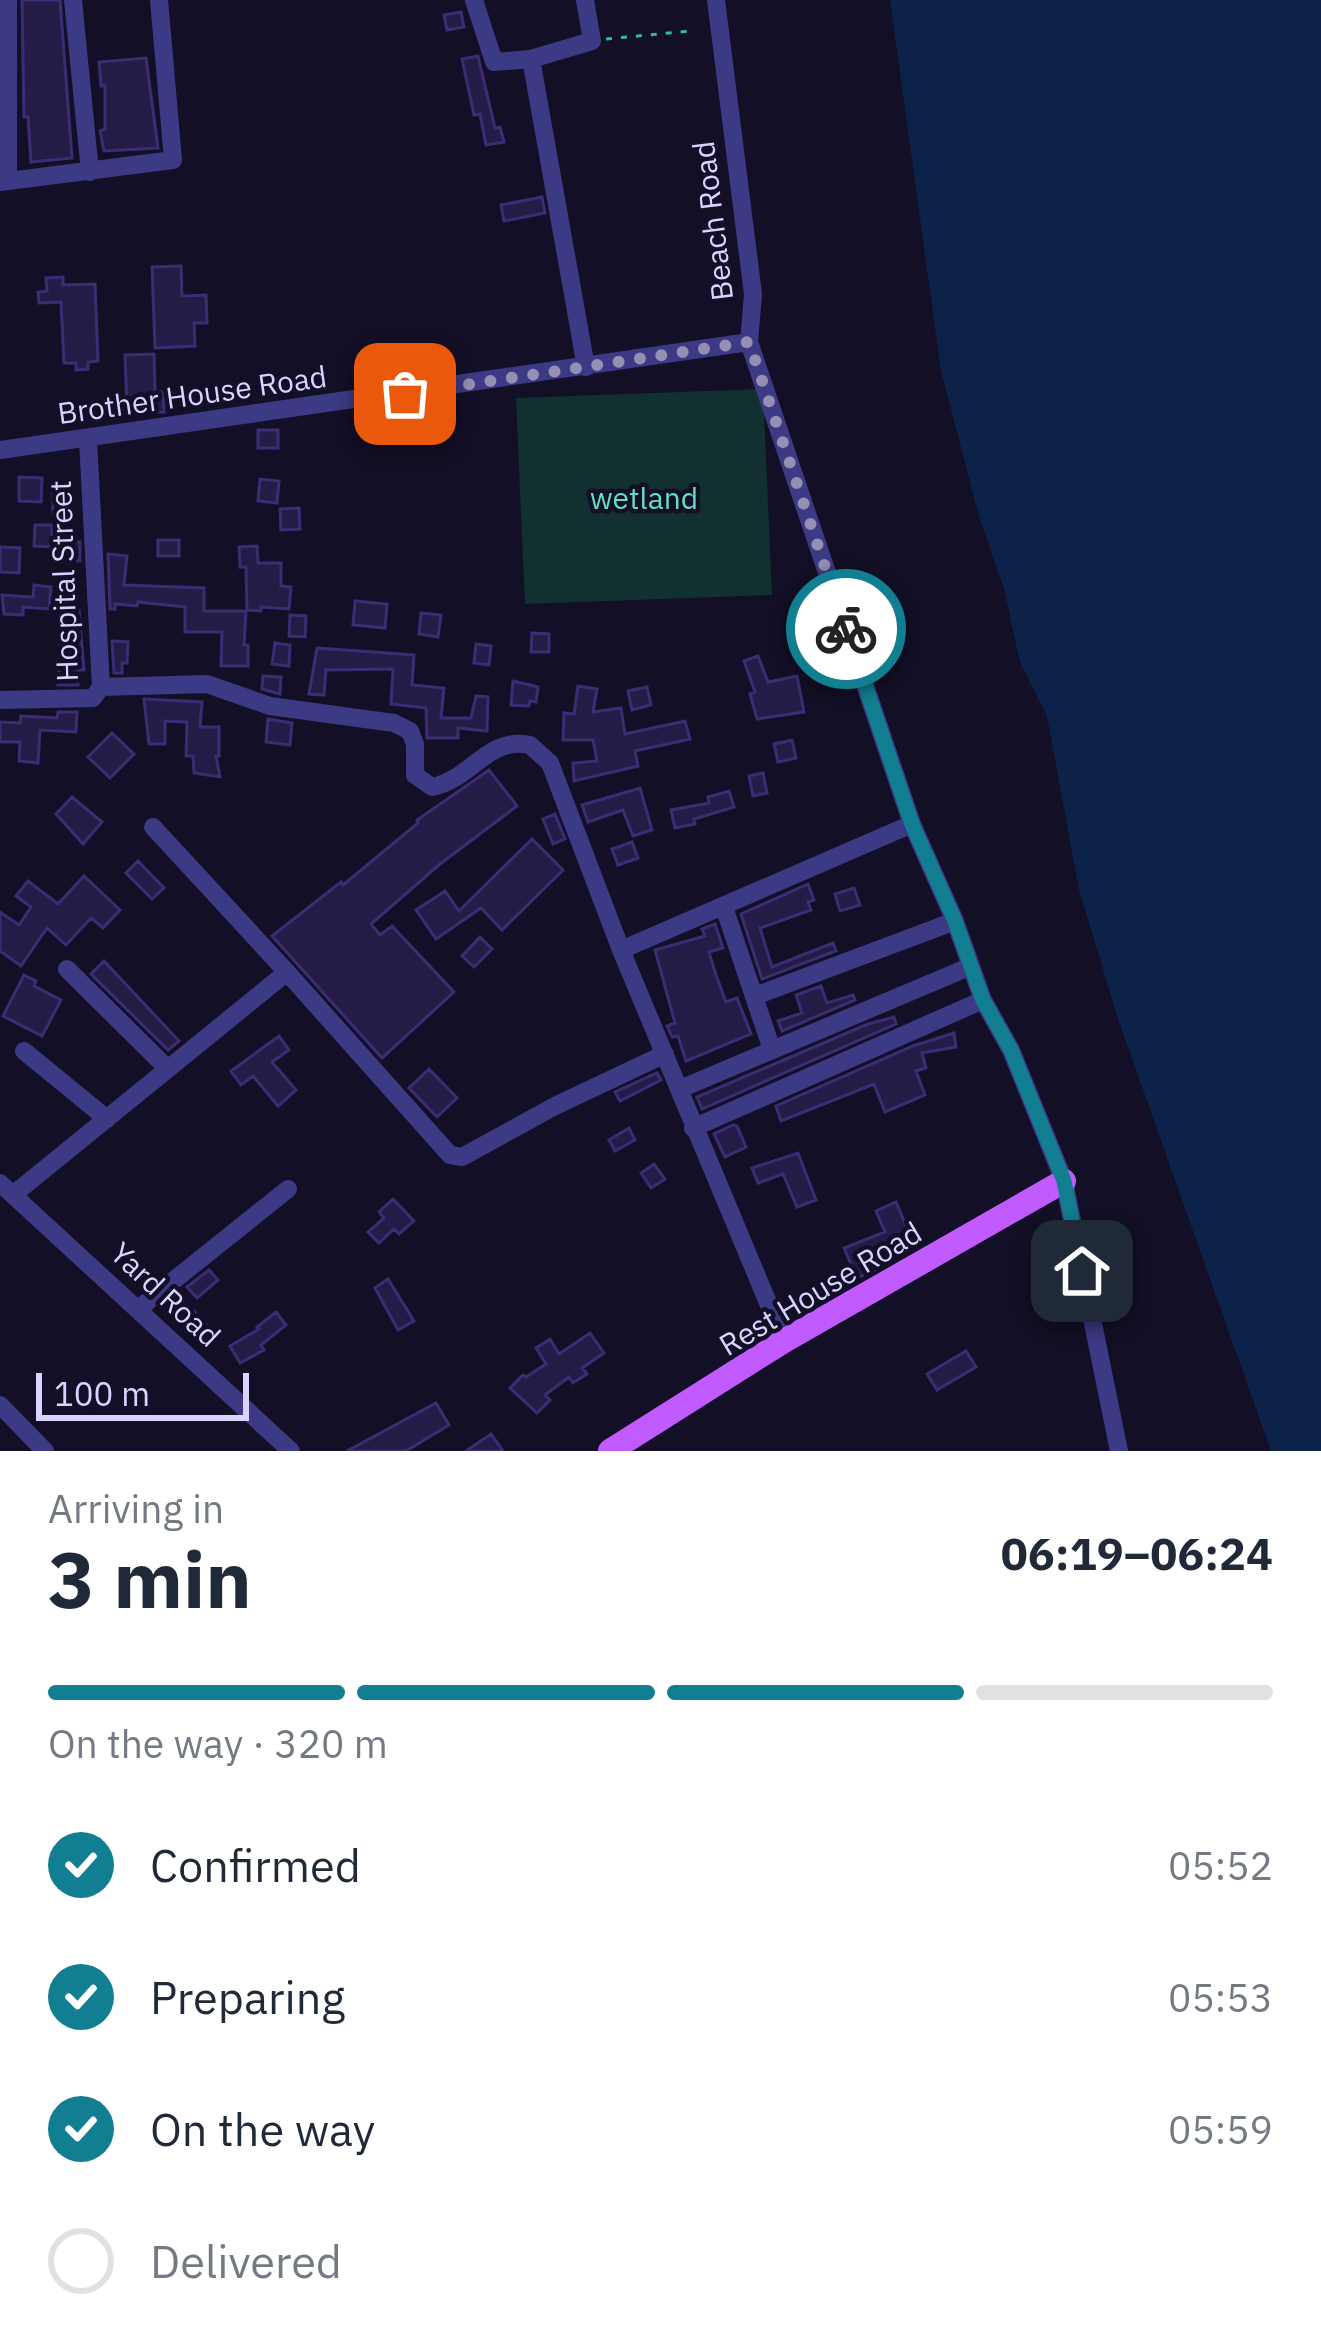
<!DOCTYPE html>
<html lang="en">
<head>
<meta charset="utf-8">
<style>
	:root { --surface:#fff; --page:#f6f6f7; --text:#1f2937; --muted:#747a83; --line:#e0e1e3; --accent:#117e91 }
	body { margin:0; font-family:"IBM Plex Sans",sans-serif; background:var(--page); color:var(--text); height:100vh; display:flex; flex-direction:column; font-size:45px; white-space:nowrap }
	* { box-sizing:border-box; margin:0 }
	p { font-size:39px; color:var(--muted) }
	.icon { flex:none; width:66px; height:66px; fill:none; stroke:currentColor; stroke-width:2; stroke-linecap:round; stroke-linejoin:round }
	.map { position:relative; height:1451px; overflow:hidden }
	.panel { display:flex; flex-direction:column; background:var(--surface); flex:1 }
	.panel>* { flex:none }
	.scale { position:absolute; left:36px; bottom:30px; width:213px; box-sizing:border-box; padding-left:12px; border:6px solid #d9d4ff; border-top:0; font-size:33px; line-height:42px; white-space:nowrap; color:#d9d4ff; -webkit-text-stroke:9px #130f26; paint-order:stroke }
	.pin { position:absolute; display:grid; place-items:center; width:102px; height:102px; color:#fff; margin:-51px; border-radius:24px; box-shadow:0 6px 18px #0006 }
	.courier { position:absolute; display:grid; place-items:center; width:120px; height:120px; margin:-60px; border:9px solid #117e91; border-radius:50%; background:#fff; color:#222; box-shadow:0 3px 15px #0007 }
	.summary em { font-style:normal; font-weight:700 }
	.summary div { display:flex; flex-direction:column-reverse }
	.summary { display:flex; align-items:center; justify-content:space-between; height:204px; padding:0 48px }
	h1 { font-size:78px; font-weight:700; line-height:90px }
	.bar { display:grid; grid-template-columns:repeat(4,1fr); gap:18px 12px; align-content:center; height:144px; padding:0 48px }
	.bar i { height:15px; border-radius:9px; background:var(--line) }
	.bar .selected { background:var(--accent) }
	.bar p { grid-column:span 4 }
	ol { padding:0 48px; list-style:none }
	li { display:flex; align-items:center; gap:36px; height:132px }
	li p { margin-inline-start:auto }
	li .icon { padding:12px; border-radius:50%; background:var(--accent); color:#fff; stroke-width:4 }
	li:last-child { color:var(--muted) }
	li i { width:66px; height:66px; border:6px solid var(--line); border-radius:50% }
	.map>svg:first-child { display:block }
	.green { fill:#12302f }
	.water { fill:#0c2248 }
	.building { fill:#241b47; stroke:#3b2d73; stroke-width:3 }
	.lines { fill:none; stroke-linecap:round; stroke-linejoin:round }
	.path { stroke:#2fb8b0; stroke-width:3; stroke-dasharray:6 9; stroke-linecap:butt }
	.minor { stroke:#3d3a85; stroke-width:18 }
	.major { stroke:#c25bff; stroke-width:24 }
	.done { stroke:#948fb3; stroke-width:12; stroke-dasharray:0 21.6 }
	.route { stroke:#117e91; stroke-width:15 }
	.labels { text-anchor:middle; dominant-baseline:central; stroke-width:9; stroke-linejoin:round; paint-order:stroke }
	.street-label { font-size:30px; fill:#d9d4ff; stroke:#130f26 }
	.park-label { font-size:30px; fill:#5fe0c0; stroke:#130f26 }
</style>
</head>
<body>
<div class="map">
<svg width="1321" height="1451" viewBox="0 0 1321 1451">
	<rect width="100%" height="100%" fill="#130f26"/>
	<path class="green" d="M763,389L772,595L525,604L516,398Z"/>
	<path class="water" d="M890,0H1321V1451H1271L1118,1019L1079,890L1047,716L1020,662L1004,589L980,520L941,371Z"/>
	<path class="building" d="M22,0H60L72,158L31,162L28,117H24Z
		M461,12L464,27L447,30L444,15Z
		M478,56L495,128L500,127L504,142L486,145L480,114L474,115L462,59Z
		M146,58L158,148L104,151L100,131L105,129V85L101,86L99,62Z
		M542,197L545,213L504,221L501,205Z
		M181,266L182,296L206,295L207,323H194L195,346L155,348L152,267Z
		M63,277V285L95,284L98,361L88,362V369L76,370V363H64L61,302L39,303L38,292L47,291L46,278Z
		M154,354L155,392H163L164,412L133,413V407L127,408L125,355Z
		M258,430H278V448H258Z
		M19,477L42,478L41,502L19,501Z
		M260,479L279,481L277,503L258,501Z
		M53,492H72V513H53Z
		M299,508L300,529L281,530L280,509Z
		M35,525H52V547L34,546Z
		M158,540H179V556H158Z
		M63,542H80V561L63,560Z
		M257,546L258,563H281V586L291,587L289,609L261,607V611L247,610L246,567H240L239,547Z
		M0,547L20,548L19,573L0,572Z
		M108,554L127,556L124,585L204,588V611H246L244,645H248V666H221L222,632H185V607L138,602L137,606L115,604V609H110Z
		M34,585L51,587L49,609L23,607V615L4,614L2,595L33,597Z
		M355,601L387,604L385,628L353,625Z
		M79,610L84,670H78V685H58L60,644H69L65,612Z
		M421,613L441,615L438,637L419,634Z
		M290,615L306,616L305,637L289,636Z
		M532,633L549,634V652H531Z
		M112,641L128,642L127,663H122V673H114Z
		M275,643L290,645L289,666L272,664Z
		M476,644L491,646L489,665L474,663Z
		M317,648L414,655L412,685L444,688L441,718H471L476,696L488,697L487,731L458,728V738H427L426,708L391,704L393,669L326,670L324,695L309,694Z
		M758,656L768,682L797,676L804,712L757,719L750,694L755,692L744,661Z
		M263,676L281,677L280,694L262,689Z
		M513,681L538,687L536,702L530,701L529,706L511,705Z
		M578,686L597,689L593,712L621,708L625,734L685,721L690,739L635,751L638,766L574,781L573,763L597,761L593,740H563L564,713L574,714Z
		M647,687L651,705L632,710L628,691Z
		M144,699L202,702L200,727H219V756H216L220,777L194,773L193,756H186L187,722L165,721V744H149Z
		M58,712H77L76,732L40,730L38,763L19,761L20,742H0V722L20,723L21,716L57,718Z
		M268,719L292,723L290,745L266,742Z
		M112,733L134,754L110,778L88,757Z
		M792,740L796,758L778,762L774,744Z
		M489,770L517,806L440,864L371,924L380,935L392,926L454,992L382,1058L272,936L341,882L343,885L418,823L417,820Z
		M763,773L767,793L753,796L749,776Z
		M640,788L652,830L633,836L623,810L588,822L582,805Z
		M729,791L734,807L694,819L695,824L675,828L671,810L709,803L708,797Z
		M72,797L102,822L83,844L56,814Z
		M555,814L565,839L553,844L543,819Z
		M532,839L563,870L502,930L481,908L436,939L416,910L445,891L459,911Z
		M632,842L638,858L618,865L612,849Z
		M138,861L164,888L152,899L126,873Z
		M84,876L120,910L103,928L91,918L66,945L47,928L21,966L0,951V912L19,925L31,907L16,896L28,881L58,904Z
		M808,884L814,900L808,902L811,910L760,928L772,967L833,943L836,951L762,979L741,914Z
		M854,888L860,905L840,911L835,894Z
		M715,924L723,948L709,952L716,975L726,1002L737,998L751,1034L686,1061L678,1036L672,1037L667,1026L675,1023L655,950L705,936L702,929Z
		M480,937L492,949L474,967L462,956Z
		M104,961L179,1041L168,1050L91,974Z
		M24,975L36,981L34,986L61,1000L42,1036L3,1016Z
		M821,986L827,1003L853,995L855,1000L782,1031L778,1021L802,1013L796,995Z
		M894,1017L896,1024L702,1109L697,1097L868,1024Z
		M954,1033L956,1047L922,1053L926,1068L916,1071L925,1095L885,1112L874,1084L781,1121L776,1106L913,1046Z
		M279,1036L289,1050L272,1062L296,1090L278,1106L253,1076L241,1085L231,1071Z
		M429,1069L457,1098L437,1117L409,1088Z
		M657,1073L661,1080L620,1101L615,1092Z
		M733,1125L737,1126L746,1147L725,1157L714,1134Z
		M629,1128L635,1140L615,1151L609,1140Z
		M798,1153L816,1200L797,1207L783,1174L758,1183L752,1168Z
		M654,1164L665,1179L651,1188L641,1173Z
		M393,1199L414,1221L399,1234L394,1229L379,1243L368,1232L384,1218L379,1212Z
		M896,1202L910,1235L874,1250L881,1267L857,1278L844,1248L885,1232L876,1211Z
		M209,1270L218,1280L197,1298L187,1287Z
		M388,1279L414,1321L398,1330L375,1288Z
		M193,1310L209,1327L199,1335L183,1318Z
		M276,1312L286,1325L261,1345L264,1350L240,1363L230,1346L259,1329L257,1327Z
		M590,1333L604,1353L582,1368L587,1374L573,1383L569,1377L545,1395L550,1400L537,1413L510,1388L523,1375L526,1377L546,1364L536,1348L550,1339L559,1354Z
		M966,1351L976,1367L937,1390L927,1374Z
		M436,1403L449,1425L406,1451H347Z
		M491,1434L503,1451H466Z"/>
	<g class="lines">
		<path class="path" d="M606,39L690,31"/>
		<path class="minor" d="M8,0V181
			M73,0L90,172
			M474,0L494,62L531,59L586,367
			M716,0L753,294L749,342L912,824L955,921L983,1000L1011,1050L1064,1181L1119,1451
			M531,59L592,41L585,0
			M0,182L173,160L159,0
			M0,450L749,342
			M101,687L207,684L270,706L394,723L410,731L415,744V775L432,787C471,780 487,736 530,745L550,763L621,950
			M0,700L93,698L101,687L88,440
			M724,907L772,1050
			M67,969L168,1069
			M285,970L450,1155L462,1157L555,1106L665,1054
			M755,996L955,921
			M24,1051L107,1119
			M680,1089L969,967
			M693,1128L983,1000
			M0,1183L291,1451
			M14,1194L281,977L285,970L153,827
			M138,1309L288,1189
			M784,1341L621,950L912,824
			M0,1405L45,1451"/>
		<path class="major" d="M610,1451L784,1341L1064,1181"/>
	</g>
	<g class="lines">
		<path class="done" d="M405,394L749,342L846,629"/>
		<path class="route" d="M846,629L912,824L955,921L983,1000L1011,1050L1064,1181L1082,1271"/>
	</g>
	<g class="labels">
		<g class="street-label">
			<text transform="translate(712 221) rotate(-97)">Beach Road</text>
			<text transform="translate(192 394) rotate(-8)">Brother House Road</text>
			<text transform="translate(63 581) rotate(-92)">Hospital Street</text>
			<text transform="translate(820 1288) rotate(-31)">Rest House Road</text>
			<text transform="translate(166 1294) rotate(43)">Yard Road</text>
		</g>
		<g class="park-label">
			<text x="644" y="497">wetland</text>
		</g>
	</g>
</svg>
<div class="scale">100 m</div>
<div class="pin" style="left:405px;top:394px;background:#ea580c"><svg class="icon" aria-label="bag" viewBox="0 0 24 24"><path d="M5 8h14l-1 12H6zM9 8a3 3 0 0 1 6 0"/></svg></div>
<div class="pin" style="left:1082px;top:1271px;background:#1f2937"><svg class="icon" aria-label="home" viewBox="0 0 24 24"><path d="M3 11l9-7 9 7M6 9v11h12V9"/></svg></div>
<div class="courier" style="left:846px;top:629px"><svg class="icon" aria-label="bike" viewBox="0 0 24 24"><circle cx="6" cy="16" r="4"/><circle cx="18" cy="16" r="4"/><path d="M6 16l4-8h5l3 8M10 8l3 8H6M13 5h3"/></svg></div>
</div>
<section class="panel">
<div class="summary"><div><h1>3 min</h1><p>Arriving in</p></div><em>06:19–06:24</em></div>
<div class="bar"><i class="selected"></i><i class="selected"></i><i class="selected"></i><i></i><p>On the way · 320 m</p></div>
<ol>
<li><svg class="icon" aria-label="check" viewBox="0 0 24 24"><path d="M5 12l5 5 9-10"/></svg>Confirmed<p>05:52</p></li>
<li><svg class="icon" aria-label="check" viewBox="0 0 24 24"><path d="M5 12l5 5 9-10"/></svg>Preparing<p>05:53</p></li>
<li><svg class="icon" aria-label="check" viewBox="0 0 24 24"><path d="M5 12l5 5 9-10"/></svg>On the way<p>05:59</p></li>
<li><i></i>Delivered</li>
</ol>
</section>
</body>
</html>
